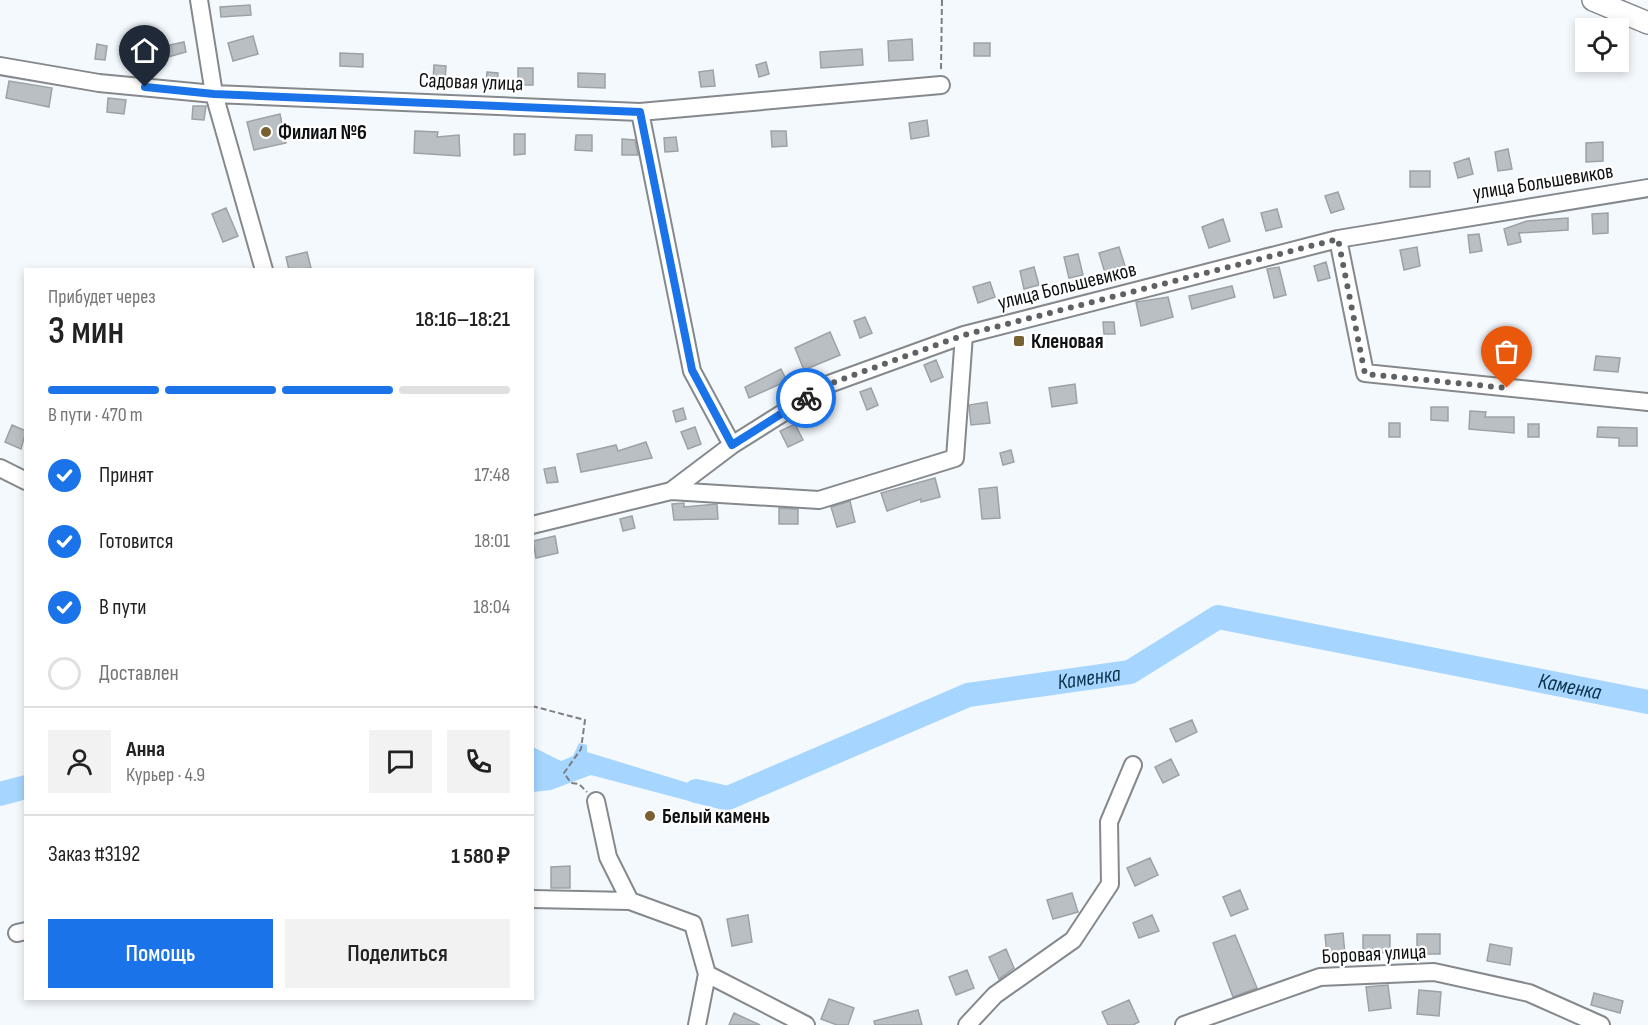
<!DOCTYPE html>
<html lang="ru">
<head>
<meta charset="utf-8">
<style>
	:root { --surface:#fff; --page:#f2f2f2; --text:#222; --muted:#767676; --line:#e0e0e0; --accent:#1a73e8 }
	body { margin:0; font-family:"Sofia Sans Condensed",sans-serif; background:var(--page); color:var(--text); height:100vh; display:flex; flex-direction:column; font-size:22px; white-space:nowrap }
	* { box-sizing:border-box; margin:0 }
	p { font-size:20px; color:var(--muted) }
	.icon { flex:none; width:33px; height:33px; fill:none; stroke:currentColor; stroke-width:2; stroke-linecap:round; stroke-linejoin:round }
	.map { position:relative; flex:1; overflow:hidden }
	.panel { position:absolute; left:24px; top:268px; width:510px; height:732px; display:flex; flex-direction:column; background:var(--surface); border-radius:0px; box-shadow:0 3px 9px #0003 }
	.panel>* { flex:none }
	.controls { position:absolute; left:1575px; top:18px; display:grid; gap:12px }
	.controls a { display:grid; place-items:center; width:54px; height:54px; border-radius:0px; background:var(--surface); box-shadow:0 3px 9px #0003; font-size:30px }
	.pin { position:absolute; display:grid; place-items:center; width:51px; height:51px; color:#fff; margin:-62px -26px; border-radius:50% 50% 50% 0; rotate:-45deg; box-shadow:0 0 6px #0007 }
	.pin .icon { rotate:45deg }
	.courier { position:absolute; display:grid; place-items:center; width:60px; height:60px; margin:-30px; border:4px solid #1a73e8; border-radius:50%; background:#fff; color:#222; box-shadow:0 2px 8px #0007 }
	.headline em { font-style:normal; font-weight:600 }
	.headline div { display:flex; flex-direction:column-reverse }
	.headline { display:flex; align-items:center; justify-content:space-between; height:102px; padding:0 24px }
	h1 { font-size:39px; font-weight:600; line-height:45px }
	.bar { display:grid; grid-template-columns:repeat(4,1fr); gap:9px 6px; align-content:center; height:72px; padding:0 24px }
	.bar i { height:8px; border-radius:4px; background:var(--line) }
	.bar .active { background:var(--accent) }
	.bar p { grid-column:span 4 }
	.line { display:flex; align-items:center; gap:15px; padding:0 24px; border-top:2px solid var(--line) }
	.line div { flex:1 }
	.round { display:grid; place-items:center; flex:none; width:63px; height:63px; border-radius:0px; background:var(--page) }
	ol { padding:0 24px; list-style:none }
	li { display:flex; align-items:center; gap:18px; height:66px }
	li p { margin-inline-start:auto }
	li .icon { padding:6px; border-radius:50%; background:var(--accent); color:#fff; stroke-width:4 }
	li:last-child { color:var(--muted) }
	li i { width:33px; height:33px; border:3px solid var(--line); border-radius:50% }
	.cta { display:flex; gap:12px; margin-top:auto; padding:12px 24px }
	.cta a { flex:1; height:69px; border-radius:0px; background:var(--accent); color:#fff; font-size:24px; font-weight:600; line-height:69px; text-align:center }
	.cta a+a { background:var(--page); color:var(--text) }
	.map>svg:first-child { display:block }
	.water { fill:#a6d6ff }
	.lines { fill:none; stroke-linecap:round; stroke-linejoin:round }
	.river { stroke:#a6d6ff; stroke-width:24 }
	.building { fill:#babfc4; stroke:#9da2a6; stroke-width:1.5 }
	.minor-casing { stroke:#85898d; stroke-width:20 }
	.major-casing { stroke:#85898d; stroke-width:24 }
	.path { stroke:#7c7f82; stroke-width:2; stroke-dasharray:6 3; stroke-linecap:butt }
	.minor { stroke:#fff; stroke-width:16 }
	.major { stroke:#fff; stroke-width:21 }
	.done { stroke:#5e6264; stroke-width:6; stroke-dasharray:0 10.8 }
	.route { stroke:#1a73e8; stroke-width:8 }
	.poi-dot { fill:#786232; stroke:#fff; stroke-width:2 }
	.labels { text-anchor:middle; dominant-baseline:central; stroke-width:4.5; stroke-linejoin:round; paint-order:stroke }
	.street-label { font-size:21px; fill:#0e1012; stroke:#fff }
	.poi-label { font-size:21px; font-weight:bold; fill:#0e1012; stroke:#fff; text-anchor:start }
	.water-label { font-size:22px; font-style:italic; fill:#0c304a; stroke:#fff }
</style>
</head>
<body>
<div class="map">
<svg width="1648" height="1025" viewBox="0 0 1648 1025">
	<rect width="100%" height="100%" fill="#f4f9fd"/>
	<path class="water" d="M579,743L587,745V752L698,786L724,785L728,798L723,810L591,775L551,790L533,792V747L561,761L573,756Z"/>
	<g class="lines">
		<g class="river">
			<path id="s1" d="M696,791L728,798L968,695L1130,672L1218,617L1648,702"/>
			<path d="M0,794L26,787"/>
		</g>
	</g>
	<path class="building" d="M250,5L251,15L221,17L220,7Z
		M253,36L258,54L233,61L228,43Z
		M912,39L913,60L889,61L888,41Z
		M184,42L186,52L168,57L165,46Z
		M974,43H990V56H974Z
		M97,44L107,46L105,60L95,59Z
		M862,49L863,65L821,68L820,52Z
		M340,53L363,54V67L340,66Z
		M766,62L769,74L759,77L756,65Z
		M434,65L446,66L445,81L433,80Z
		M518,68H533V85H518Z
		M713,70L715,86L701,87L699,72Z
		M487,72L498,73L497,86L486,85Z
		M578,73L605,74V88L578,87Z
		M9,81L52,88L49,107L6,98Z
		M108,98L126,100L124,114L107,112Z
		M193,106H206L204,120L192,119Z
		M280,114L286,143L254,150L247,122Z
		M927,120L929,136L911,139L909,123Z
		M415,131L438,132L437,137L459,135L460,156L414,153Z
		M771,131H786L787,146L772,147Z
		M514,134H525V154L514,155Z
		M576,135H592V151L575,150Z
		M676,137L678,151L665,152L664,138Z
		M622,139L635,140L638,155H622Z
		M1603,142V161L1586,162V143Z
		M1508,149L1512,169L1498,171L1495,152Z
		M1469,158L1473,174L1458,178L1454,163Z
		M1410,171H1430V187H1410Z
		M1338,192L1344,209L1331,213L1325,196Z
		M226,208L238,236L223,242L212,214Z
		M1277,209L1282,227L1266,231L1261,213Z
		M1608,213V233L1593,234L1592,214Z
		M1568,218V230L1519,233L1521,242L1508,245L1504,229L1527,221Z
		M1223,219L1230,241L1209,248L1202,227Z
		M1479,234L1482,251L1470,253L1468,235Z
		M1119,247L1125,266L1105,273L1099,253Z
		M1417,247L1420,266L1404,270L1400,250Z
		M307,252L311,268L289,270L286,257Z
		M1078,254L1083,275L1069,278L1064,257Z
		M1326,262L1330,278L1318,281L1314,266Z
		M1034,267L1039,285L1024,289L1020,271Z
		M1279,267L1286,295L1274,298L1267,269Z
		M990,282L995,297L978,303L973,287Z
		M1232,286L1235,297L1192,309L1189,296Z
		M1168,297L1173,317L1141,326L1136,302Z
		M865,317L872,333L860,338L854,321Z
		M1103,322H1114L1115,334H1104Z
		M830,332L840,355L804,370L795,348Z
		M1506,351H1518V369L1506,370Z
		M1596,356L1620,358L1618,372L1594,370Z
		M936,360L943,377L931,382L924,365Z
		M781,369L787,381L749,398L745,387Z
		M1075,384L1077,403L1052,407L1049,388Z
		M871,388L878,405L867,410L860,392Z
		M987,402L990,423L971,425L969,405Z
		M1431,407H1448V421L1431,420Z
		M683,408L686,419L676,422L673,411Z
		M1470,411L1486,412L1485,417H1514V433L1469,429Z
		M1389,423H1400V437H1389Z
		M795,424L803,440L788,447L780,431Z
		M1528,424H1539V437H1528Z
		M12,425L26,431L21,449L5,442Z
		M695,427L701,444L688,449L681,432Z
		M1598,427L1637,428V446H1619V438L1597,437Z
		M646,442L652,458L581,472L577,454L616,445L618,451Z
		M1011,450L1014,462L1003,465L1000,453Z
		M555,467L558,482L547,483L544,469Z
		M935,478L940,497L921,502V499L887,511L881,493Z
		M997,487L1000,518L982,519L979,489Z
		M850,501L855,522L837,527L831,507Z
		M684,503V507L717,504L718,519L674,520L672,504Z
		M779,508L798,509V524H779Z
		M632,516L635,528L623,531L620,519Z
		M555,536L558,553L536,558L533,541Z
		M1192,720L1197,732L1176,742L1170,729Z
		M1171,759L1179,775L1163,783L1155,767Z
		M1150,858L1158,875L1135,886L1127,868Z
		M570,866V888H551V867Z
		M1240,890L1248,909L1231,916L1223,897Z
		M1072,893L1078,912L1053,919L1047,900Z
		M748,915L752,942L732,946L727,919Z
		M1152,915L1159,931L1139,938L1133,923Z
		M1343,933L1345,954L1327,956L1325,935Z
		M1417,934H1440V954H1417Z
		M1235,935L1257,988L1233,997L1213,943Z
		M1363,935H1390V953L1363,952Z
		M1490,944L1512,948L1510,965L1487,961Z
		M1006,949L1014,968L999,979L989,957Z
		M967,970L974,988L956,995L949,977Z
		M1388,985L1391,1008L1369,1011L1366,987Z
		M1419,990L1441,992L1439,1016L1417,1014Z
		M1594,993L1623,1001L1620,1013L1591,1005Z
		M829,999L854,1008L848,1025H837L821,1019Z
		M1129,1000L1139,1022L1133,1025H1108L1102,1012Z
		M918,1010L922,1025H875L874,1021Z
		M734,1013L760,1025H729Z"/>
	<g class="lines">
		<g class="minor-casing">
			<path id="minor" d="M199,0L214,94L264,270
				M0,66L99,83L214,94L640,112L941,85
				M640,112L692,371L732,445
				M1338,239L1365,373L1648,402
				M0,468L26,481
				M671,491L819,500L955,458L964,335
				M532,525L671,491L732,445L829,384L964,335L1338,239L1648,188
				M596,801L608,857L630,901
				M532,899L630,901L693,924L707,974L697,1025
				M17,933L26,931
				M707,974L806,1025
				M967,1025L995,995L1073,940L1110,884L1109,822L1133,765
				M1184,1025L1320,977L1434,972L1529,993L1601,1025"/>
		</g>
		<g class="major-casing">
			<path id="major" d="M1593,0L1648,23"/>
		</g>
		<path class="path" d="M941,69L942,0
			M532,706L585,720L581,749L564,773L571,783L579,784L587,792"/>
		<use href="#minor" class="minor"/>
		<use href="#major" class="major"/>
	</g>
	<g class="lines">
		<path class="done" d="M806,398L829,384L964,335L1338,239L1365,374L1507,388"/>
		<path class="route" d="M145,87L214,94L640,112L692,370L732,445L806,398"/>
	</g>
	<g class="poi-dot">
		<circle cx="266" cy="132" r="6"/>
		<rect x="1013" y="335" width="12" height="12" rx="3"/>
		<circle cx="650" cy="816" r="6"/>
	</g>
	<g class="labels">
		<g class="street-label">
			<text transform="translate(471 82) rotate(2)">Садовая улица</text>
			<text transform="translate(1543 182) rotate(-9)">улица Большевиков</text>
			<text transform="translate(1067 286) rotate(-14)">улица Большевиков</text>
			<text transform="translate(1374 954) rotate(-3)">Боровая улица</text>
		</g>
		<g class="poi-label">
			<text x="278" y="132">Филиал №6</text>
			<text x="1031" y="341">Кленовая</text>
			<text x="662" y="816">Белый камень</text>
		</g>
		<g class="water-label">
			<text stroke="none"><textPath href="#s1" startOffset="416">Каменка</textPath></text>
			<text stroke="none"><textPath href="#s1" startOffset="920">Каменка</textPath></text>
		</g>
	</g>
</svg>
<div class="controls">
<a><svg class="icon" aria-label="locate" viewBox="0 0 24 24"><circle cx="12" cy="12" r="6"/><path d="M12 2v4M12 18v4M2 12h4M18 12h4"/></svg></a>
</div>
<div class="pin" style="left:1507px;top:388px;background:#ea580c"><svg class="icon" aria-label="bag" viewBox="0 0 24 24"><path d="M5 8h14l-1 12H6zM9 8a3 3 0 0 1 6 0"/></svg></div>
<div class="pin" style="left:145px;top:87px;background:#1f2937"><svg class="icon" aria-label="home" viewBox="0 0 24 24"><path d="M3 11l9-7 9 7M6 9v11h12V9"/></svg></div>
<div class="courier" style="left:806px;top:398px"><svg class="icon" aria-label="bike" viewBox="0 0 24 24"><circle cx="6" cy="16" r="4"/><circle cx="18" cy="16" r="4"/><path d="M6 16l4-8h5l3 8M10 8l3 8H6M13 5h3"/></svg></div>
<section class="panel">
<div class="headline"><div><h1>3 мин</h1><p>Прибудет через</p></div><em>18:16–18:21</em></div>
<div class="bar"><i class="active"></i><i class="active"></i><i class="active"></i><i></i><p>В пути · 470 m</p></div>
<ol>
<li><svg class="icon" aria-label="check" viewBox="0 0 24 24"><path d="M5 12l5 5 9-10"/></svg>Принят<p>17:48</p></li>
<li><svg class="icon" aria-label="check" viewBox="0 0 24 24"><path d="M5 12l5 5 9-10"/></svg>Готовится<p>18:01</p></li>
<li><svg class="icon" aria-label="check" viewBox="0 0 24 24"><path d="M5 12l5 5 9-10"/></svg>В пути<p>18:04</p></li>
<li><i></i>Доставлен</li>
</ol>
<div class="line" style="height:108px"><a class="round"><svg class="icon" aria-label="person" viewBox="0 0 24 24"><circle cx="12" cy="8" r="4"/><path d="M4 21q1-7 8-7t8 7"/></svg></a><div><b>Анна</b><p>Курьер · 4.9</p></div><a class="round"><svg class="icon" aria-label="chat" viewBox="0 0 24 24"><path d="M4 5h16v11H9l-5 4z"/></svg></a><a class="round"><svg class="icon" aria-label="phone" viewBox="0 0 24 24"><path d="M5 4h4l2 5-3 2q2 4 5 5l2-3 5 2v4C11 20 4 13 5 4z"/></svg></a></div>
<div class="line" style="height:78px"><div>Заказ #3192</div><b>1 580 ₽</b></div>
<div class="cta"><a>Помощь</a><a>Поделиться</a></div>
</section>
</div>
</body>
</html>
